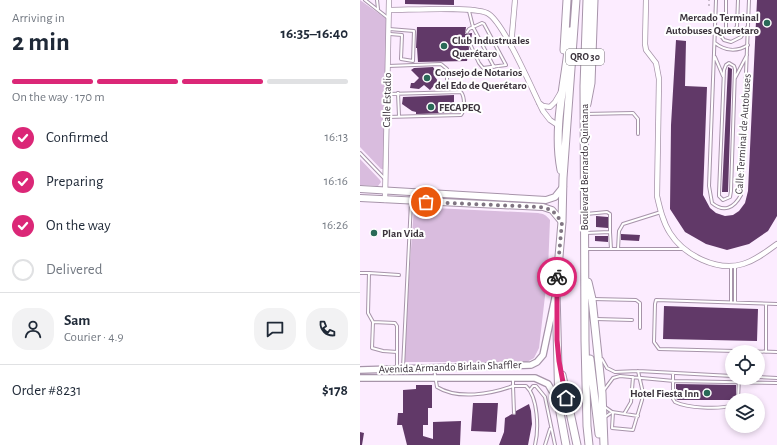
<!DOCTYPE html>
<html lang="en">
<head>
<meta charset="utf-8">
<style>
	:root { --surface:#fff; --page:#f2f2f3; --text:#1f2937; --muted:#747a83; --line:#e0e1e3; --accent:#db2777 }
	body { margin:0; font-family:"Alegreya Sans",sans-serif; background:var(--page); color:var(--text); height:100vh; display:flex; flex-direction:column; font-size:15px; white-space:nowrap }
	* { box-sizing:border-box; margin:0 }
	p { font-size:13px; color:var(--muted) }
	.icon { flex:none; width:22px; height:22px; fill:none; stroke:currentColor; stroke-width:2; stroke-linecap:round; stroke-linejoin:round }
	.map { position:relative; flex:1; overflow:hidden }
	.panel { display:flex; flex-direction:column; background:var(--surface); width:360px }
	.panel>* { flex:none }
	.fabs { position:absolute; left:365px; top:345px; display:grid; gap:8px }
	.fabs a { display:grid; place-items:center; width:40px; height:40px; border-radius:50%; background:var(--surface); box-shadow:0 2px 6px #0003; font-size:20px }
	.pin { position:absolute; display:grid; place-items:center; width:34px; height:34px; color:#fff; margin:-17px; border:2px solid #fff; border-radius:50%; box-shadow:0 1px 4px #0007 }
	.courier { position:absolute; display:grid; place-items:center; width:40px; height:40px; margin:-20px; border:3px solid #db2777; border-radius:50%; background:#fff; color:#222; box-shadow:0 1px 5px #0007 }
	.headline em { font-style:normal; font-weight:600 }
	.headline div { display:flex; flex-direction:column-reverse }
	.headline { display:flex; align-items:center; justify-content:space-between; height:68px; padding:0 12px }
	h1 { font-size:26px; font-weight:600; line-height:30px }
	.bar { display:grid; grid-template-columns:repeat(4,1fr); gap:6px 4px; align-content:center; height:48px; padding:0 12px }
	.bar i { height:5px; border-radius:3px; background:var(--line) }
	.bar .current { background:var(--accent) }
	.bar p { grid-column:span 4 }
	.line { display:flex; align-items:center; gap:10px; padding:0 12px; border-top:1px solid var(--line) }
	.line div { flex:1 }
	.round { display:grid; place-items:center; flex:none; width:42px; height:42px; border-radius:16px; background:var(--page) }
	ol { padding:0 12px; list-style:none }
	li { display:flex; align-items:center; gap:12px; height:44px }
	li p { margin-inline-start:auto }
	li .icon { padding:4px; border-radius:50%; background:var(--accent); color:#fff; stroke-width:4 }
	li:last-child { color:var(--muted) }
	li i { width:22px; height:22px; border:2px solid var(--line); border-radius:50% }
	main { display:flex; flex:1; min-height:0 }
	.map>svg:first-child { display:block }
	.green { fill:#d9bcde }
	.building { fill:#613968 }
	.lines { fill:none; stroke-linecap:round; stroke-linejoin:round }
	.service-casing { stroke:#a794aa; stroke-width:4 }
	.minor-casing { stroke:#a794aa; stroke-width:6 }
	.tertiary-casing { stroke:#a794aa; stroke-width:8 }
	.secondary-casing { stroke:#a794aa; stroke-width:8 }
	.trunk-casing { stroke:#a794aa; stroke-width:9 }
	.path { stroke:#998d9b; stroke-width:1; stroke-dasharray:2 3; stroke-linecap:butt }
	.service { stroke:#fff; stroke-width:2 }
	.minor { stroke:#fff; stroke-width:4.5 }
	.tertiary { stroke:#fff; stroke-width:5.5 }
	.secondary { stroke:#fff; stroke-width:6 }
	.trunk { stroke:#fff; stroke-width:7 }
	.done { stroke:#807582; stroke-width:4; stroke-dasharray:0 7.2 }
	.route { stroke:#db2777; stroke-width:5 }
	.poi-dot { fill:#296957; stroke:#fff; stroke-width:1.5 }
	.labels { text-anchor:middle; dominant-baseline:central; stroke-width:4; stroke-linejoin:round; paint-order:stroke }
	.shield { fill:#fff; stroke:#777278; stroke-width:1 }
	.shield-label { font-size:10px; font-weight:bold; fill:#3d353e }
	.poi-label { font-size:11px; font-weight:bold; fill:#3d353e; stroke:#fff; text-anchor:start }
	.street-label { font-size:11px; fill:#3d353e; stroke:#fff }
</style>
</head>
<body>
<main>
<section class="panel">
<div class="headline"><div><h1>2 min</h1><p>Arriving in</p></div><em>16:35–16:40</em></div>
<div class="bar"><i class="current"></i><i class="current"></i><i class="current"></i><i></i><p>On the way · 170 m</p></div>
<ol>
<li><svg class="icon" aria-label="check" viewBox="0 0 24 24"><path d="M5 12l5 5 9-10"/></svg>Confirmed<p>16:13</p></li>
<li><svg class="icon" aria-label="check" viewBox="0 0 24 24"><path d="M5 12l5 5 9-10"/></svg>Preparing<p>16:16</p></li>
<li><svg class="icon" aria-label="check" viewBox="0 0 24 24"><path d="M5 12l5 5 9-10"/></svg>On the way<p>16:26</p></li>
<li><i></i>Delivered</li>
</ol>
<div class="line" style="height:72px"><a class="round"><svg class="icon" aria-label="person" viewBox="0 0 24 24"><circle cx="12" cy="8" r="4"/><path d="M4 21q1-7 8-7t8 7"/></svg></a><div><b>Sam</b><p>Courier · 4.9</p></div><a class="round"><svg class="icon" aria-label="chat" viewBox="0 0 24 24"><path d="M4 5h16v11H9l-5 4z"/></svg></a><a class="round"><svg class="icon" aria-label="phone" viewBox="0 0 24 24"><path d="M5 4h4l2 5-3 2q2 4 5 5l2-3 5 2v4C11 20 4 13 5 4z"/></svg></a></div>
<div class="line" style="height:52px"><div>Order #8231</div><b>$178</b></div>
</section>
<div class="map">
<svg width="417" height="445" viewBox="0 0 417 445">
	<rect width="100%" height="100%" fill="#fcecff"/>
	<path class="green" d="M0,0L28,20L24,169H21L0,147Z
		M0,159L20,180L21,182L18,186L0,185Z
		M54,207L178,213C184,214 186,215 190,220L188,270L179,348L174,358L167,362H43Z"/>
	<path class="building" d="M45,0H94V5L45,4Z
		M397,0H417V216L408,231L389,244L367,250L346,244L325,232L310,209L311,125L316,40L326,41L325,86L347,87L343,195L350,208L356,213L365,216L373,215L379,211L385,203L388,191Z
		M57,27H106L105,34L112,33L111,42L108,43L109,48L107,61L58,62L57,48H56Z
		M73,67L78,74L75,77L78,81L70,90L64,85L59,89L50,88L51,83H54L59,78L51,70L54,68Z
		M368,67L372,69L368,192H362Z
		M94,95V113L56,114V112L52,111L42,104L43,97Z
		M236,216L248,217V228L236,227Z
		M261,234L280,235L279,241L261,240Z
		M235,236H248V242L235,241Z
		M304,306L398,309L397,341L303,339Z
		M316,384L376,385V400H318L316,399Z
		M56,385H72V408H68V425H63V436L73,439V422L101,421L100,445H47L42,425H37L38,413H43V390L56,389Z
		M113,403H138L136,432L111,431Z
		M169,404L171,411L172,424L168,445H139L144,432L145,418L152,414L155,415L156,411Z
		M0,432L4,433L2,445H0Z"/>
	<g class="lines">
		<g class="service-casing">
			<path id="service" d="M5,0L28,18
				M17,0L18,9
				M356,0L349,186L352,203C364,213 374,208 381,195L389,0
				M366,0V28L371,32L375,30L377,26L378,0
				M109,11L113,27L134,67
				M29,29L54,31L53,61L41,59L42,35L30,34
				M356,29L364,40L371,42L381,37L388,26
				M107,32L109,29L122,23L124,24L146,65L123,68L119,63L110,44
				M355,43C365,51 377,52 388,45
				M355,57L363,76
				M369,63L374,66L375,69L371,191L370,197L363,200L359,196V193L364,70L366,65Z
				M28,66L81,64L87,69V85
				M375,78L387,55
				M38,93L39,116
				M225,114L273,113L278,119V134
				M27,117L101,115C105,110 105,97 101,92L28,94
				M0,153L24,178
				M226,214L247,212L250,214V232
				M226,233L250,232L251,249H227
				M251,249H323
				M258,249L259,231L263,224L301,212
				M0,273H9
				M233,299L276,300L280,303V328
				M371,302V267
				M375,302V266
				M406,304V352
				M417,304L296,300L295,304L294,342L299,349L417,352
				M236,319L272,320
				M13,322L8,313L9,273L39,275
				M37,352L23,351L12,348L13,322L35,323L37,326V369
				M242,359L247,368L255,372L278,371L372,376
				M43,368L51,202
				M74,369L77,387C98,400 131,394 153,386V380
				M313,373V399L315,402C327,408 360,410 372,405
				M398,377L417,378
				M170,390L173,386H176L185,397L195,445
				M244,390L253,378L260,376L314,381L417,383
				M378,400L379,378
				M245,407L252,412L278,416
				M253,412L252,428L273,430L282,400L283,393L278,371
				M154,413L153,386H166C178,397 179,429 175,445
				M264,414L271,402L273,377
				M245,417L252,412
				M185,445L190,429"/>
		</g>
		<g class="minor-casing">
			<path id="minor" d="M286,0L285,44L286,50L296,63L299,79L297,196C300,209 303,222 310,233C324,255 357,272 383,264C396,260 406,252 417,244
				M29,10C50,10 111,6 127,13C143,20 173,92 183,111L190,120L199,126
				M151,46L155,0
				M179,103L183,106L190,107L195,102L201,92
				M25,200L29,0"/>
		</g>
		<g class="tertiary-casing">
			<path id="tertiary" d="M0,370L171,365L177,362L183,355L195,298
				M0,378H175L188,384L198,401"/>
		</g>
		<g class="secondary-casing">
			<path id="secondary" d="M0,189L186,200L195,197L203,187
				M0,198L183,207L192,210L202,222"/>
		</g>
		<g class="trunk-casing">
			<path id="trunk" d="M227,0L224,86L225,341L227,426L229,445
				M204,50L207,0
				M227,104L231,83L234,0
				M201,170C192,124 207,77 210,31
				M228,282L232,299L242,393L244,445
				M230,359L239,434
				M202,375L217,445
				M206,445L199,407L196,291L202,222L203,178L216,0"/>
		</g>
		<path class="path" d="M349,6V0"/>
		<use href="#service" class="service"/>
		<use href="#minor" class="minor"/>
		<use href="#tertiary" class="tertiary"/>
		<use href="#secondary" class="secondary"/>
		<use href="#trunk" class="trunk"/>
	</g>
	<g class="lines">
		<path class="done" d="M66,202L180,207L192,210L202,222L197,277"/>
		<path class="route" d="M197,277V340L199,361L206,398"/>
	</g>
	<g class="poi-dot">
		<circle cx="407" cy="23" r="4"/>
		<circle cx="84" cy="46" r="4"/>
		<circle cx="67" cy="78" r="4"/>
		<circle cx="71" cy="107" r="4"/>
		<circle cx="14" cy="233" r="4"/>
		<circle cx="347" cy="393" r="4"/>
	</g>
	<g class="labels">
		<rect class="shield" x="206" y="49" width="38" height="16" rx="3"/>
		<g class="shield-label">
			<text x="225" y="57">QRO 30</text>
		</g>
		<g class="poi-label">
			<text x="399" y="17" text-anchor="end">Mercado Terminal<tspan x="399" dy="13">Autobuses Queretaro</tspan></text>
			<text x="92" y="40">Club Industruales<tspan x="92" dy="13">Querétaro</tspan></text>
			<text x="75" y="72">Consejo de Notarios<tspan x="75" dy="13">del Edo de Querétaro</tspan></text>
			<text x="79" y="107">FECAPEQ</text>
			<text x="22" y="233">Plan Vida</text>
			<text x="339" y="393" text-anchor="end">Hotel Fiesta Inn</text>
		</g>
		<g class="street-label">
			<text transform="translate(27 100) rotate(-89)">Calle Estadio</text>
			<text transform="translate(383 134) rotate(-86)">Calle Terminal de Autobuses</text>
			<text transform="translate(224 167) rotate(-90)">Boulevard Bernardo Quintana</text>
			<text transform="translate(90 367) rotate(-2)">Avenida Armando Birlain Shaffler</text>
		</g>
	</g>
</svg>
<div class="fabs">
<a><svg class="icon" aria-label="locate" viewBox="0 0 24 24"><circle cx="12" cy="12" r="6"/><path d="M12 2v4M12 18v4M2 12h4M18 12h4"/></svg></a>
<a><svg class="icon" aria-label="layers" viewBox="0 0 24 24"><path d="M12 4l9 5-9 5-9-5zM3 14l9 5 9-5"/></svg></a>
</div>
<div class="pin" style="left:66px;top:202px;background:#ea580c"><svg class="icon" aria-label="bag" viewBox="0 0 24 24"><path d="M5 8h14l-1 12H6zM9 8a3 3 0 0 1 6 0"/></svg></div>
<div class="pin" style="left:206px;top:398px;background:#1f2937"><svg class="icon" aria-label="home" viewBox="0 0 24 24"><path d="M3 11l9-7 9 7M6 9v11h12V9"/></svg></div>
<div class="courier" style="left:197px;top:277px"><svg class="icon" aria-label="bike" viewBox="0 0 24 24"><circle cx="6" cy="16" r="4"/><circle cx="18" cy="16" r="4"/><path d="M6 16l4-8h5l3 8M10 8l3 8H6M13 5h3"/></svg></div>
</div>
</main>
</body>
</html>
